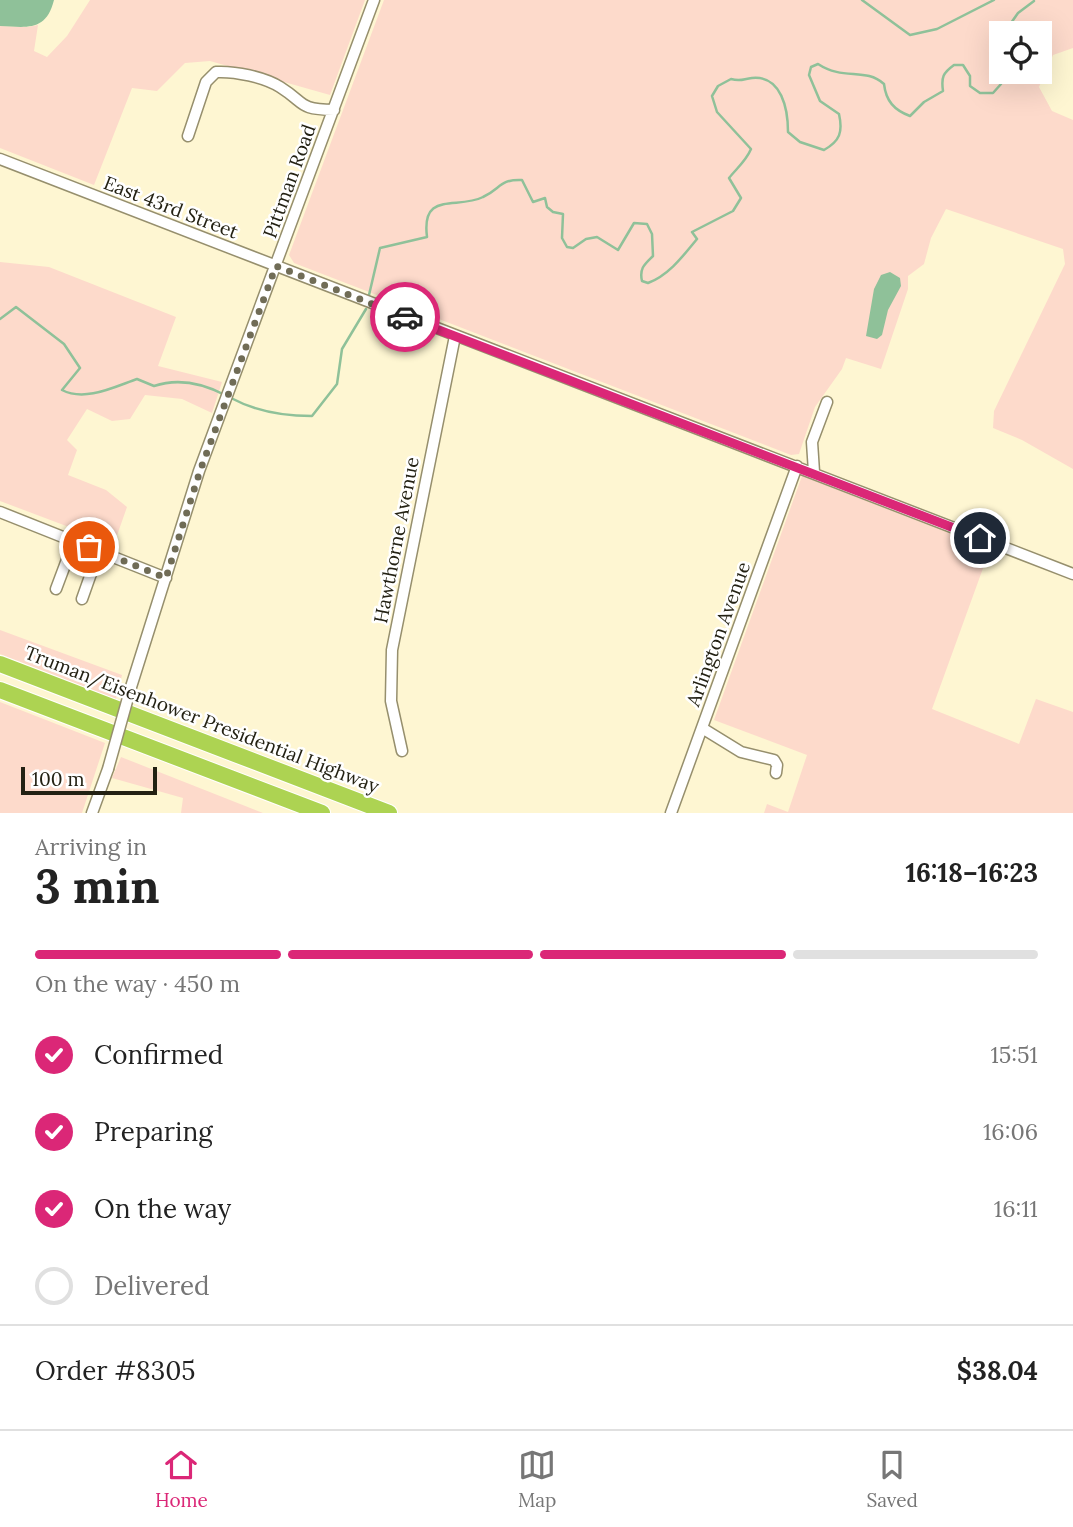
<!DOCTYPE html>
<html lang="en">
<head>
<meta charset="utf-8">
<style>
	:root { --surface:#fff; --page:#f6f6f6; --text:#222; --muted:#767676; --line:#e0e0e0; --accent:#db2777 }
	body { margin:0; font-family:Lora,serif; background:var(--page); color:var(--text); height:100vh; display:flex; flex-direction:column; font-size:26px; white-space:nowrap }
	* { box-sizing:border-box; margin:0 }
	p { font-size:23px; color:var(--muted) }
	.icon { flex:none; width:38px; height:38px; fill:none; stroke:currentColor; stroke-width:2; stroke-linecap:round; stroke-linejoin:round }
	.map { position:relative; height:813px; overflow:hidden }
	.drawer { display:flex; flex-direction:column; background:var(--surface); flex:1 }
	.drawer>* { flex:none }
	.buttons { position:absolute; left:989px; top:21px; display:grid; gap:14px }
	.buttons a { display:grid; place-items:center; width:63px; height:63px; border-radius:0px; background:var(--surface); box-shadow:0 7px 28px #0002; font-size:35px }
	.scale { position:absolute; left:21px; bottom:18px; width:136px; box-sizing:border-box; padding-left:7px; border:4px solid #232113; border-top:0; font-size:19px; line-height:24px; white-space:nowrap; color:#232113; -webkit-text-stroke:5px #fff; paint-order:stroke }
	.pin { position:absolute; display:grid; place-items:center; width:60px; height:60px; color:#fff; margin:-30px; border:4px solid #fff; border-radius:50%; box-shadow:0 2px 7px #0007 }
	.courier { position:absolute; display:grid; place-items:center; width:70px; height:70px; margin:-35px; border:5px solid #db2777; border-radius:50%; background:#fff; color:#222; box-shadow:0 2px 9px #0007 }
	.summary em { font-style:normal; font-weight:700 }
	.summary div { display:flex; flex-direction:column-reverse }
	.summary { display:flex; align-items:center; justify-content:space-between; height:119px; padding:0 35px }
	h1 { font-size:46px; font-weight:700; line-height:52px }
	.bar { display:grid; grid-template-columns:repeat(4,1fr); gap:10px 7px; align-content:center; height:84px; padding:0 35px }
	.bar i { height:9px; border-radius:5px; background:var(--line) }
	.bar .on { background:var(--accent) }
	.bar p { grid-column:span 4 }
	.line { display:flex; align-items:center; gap:18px; padding:0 35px; border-top:2px solid var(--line) }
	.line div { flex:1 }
	ol { padding:0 35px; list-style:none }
	li { display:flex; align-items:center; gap:21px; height:77px }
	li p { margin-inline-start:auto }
	li .icon { padding:7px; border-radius:50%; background:var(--accent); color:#fff; stroke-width:4 }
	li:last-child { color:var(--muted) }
	li i { width:38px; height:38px; border:4px solid var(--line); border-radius:50% }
	.tabs { display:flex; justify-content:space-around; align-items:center; height:98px; border-top:2px solid var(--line); background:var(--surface); font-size:19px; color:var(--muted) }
	.tabs a { display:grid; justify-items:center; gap:4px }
	.tabs .on { color:var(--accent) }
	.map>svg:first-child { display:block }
	.green { fill:#fddacb; fill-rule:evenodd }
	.water { fill:#8fc199 }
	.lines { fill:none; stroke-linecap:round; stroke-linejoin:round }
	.stream { stroke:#8fc199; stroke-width:2.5 }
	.minor-casing { stroke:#968f6d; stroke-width:13 }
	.highway-casing { stroke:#fff; stroke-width:18 }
	.minor { stroke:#fff; stroke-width:10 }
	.highway { stroke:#add352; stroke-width:16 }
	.minor-bridge-casing { stroke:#968f6d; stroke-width:13; stroke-linecap:butt }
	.minor-bridge { stroke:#fff; stroke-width:10 }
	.done { stroke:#706c56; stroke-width:7; stroke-dasharray:0 12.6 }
	.route { stroke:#db2777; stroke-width:9 }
	.labels { text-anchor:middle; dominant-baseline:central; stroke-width:5; stroke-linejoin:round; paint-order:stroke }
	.street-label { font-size:19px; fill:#232113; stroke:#fff }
</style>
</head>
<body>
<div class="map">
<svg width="1073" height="813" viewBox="0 0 1073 813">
	<rect width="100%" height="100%" fill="#fef6d2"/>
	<path class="green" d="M90,0H365L330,95L210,61L185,63L157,91L132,88L94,185L0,148V26L28,27L38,25L34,51L47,57L67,36Z
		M384,0H1073V48L1053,55L1039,87L1052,111L1073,120V469L1022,440L993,428L994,411L1065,264L1063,249L946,209L931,238L924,264L908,276V289L881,369L846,358L842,369L815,407L799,454L791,455L294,263L289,255ZM1001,33H1040V72H1001Z
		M0,262L49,267L176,317L158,366L222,382L212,413L182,399L145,395L130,419L112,421L87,409L67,440L77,450L68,475L106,490L127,507L114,544L0,501Z
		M802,476L990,549L932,709L1019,744L1036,699L1073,712V813H764L767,804L788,812L807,755L714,720Z
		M0,630L122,675L116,699L0,654Z
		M0,702L105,743L82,813H0Z
		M121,757L263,813H181L183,798L112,778Z"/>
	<path class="water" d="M0,0H54C46,32 27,27 0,26Z
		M890,272L900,278L901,286L888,310L882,335L877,339L866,336L874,289L881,275Z"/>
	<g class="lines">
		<path class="stream" d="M862,0L910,35L937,29L994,0
			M1004,33L1018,13L1034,1
			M1001,45V46
			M369,295L380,248L427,237C421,190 457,210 483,197C501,189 499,179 522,180L533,202L545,198L547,207L553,212L563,214L562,238L567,247L573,248L586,239L597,237L618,250L634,223L647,224L652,234L653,256C645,264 639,268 642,281L648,283C669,275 683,256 697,239L692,232L733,211L741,198L729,178C737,168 746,161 751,149L717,112L712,96L718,86L731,79C741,82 743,79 752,78C782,75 788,110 788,132L800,142L824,150C840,141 843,132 839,114L820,101L809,75L811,67L818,64C844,81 865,67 884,84C886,101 894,110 910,116L924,102L943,91C941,77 943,73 954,65H963L970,76V86L980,93H993L1001,84L1002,72
			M0,319L16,307L64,344L80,368L62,390C85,402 114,387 137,379L154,386C178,378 202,383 225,395
			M231,398C257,412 283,416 312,416L337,384L342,349L366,309"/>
		<g class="minor-casing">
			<path id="minor" d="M188,136L206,82L216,72C235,71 264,77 280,87C307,104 297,109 334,110
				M0,159L1073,574
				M814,472L812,442L827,402
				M0,512L166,578
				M56,589L74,541
				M82,599L99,551
				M131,687L199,471L374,0
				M702,728L741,752L774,760L777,765L776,773
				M402,751L391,701L392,650L455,336
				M92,813L108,769
				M671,813L797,466"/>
		</g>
		<g class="highway-casing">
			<path id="highway" d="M0,664L389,813
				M0,690L322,813"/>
		</g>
		<use href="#minor" class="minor"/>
		<use href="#highway" class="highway"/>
		<g class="minor-bridge-casing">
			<path id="minor-bridge" d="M108,769L131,687"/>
		</g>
		<use href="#minor-bridge" class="minor-bridge"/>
	</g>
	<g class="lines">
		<path class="done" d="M89,547L166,578L200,471L276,266L405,317"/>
		<path class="route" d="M405,317L980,538"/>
	</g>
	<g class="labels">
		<g class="street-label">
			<text transform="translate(289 181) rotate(-70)">Pittman Road</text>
			<text transform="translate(171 207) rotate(21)">East 43rd Street</text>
			<text transform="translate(396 540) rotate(-79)">Hawthorne Avenue</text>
			<text transform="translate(718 634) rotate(-70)">Arlington Avenue</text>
			<text transform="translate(202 719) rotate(21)">Truman/Eisenhower Presidential Highway</text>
		</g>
	</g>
</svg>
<div class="buttons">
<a><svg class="icon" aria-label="locate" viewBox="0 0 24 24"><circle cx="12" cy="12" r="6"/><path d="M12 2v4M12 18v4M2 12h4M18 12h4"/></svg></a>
</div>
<div class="scale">100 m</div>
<div class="pin" style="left:89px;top:547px;background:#ea580c"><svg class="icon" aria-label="bag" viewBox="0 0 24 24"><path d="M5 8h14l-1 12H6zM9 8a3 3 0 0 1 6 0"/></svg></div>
<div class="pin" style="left:980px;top:538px;background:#1f2937"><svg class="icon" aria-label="home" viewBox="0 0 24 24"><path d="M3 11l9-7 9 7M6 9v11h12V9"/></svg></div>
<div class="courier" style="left:405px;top:317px"><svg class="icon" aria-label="car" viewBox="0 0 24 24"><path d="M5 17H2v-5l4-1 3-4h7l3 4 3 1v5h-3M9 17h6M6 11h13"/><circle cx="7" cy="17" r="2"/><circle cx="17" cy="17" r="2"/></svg></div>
</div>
<section class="drawer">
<div class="summary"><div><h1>3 min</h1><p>Arriving in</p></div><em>16:18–16:23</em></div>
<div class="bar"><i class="on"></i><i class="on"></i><i class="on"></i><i></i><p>On the way · 450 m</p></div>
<ol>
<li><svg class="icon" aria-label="check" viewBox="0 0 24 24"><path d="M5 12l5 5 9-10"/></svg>Confirmed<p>15:51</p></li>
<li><svg class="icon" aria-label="check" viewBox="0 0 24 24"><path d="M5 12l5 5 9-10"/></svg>Preparing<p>16:06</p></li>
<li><svg class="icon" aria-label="check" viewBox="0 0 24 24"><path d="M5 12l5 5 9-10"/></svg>On the way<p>16:11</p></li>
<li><i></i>Delivered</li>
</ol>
<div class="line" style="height:91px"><div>Order #8305</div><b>$38.04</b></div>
</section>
<nav class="tabs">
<a class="on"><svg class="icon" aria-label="home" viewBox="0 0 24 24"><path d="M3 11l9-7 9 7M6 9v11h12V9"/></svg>Home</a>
<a><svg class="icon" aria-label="map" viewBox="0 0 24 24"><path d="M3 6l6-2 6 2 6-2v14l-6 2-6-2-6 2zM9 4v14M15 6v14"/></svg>Map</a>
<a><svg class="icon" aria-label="saved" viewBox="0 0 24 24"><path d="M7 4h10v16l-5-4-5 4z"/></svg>Saved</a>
</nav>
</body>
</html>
